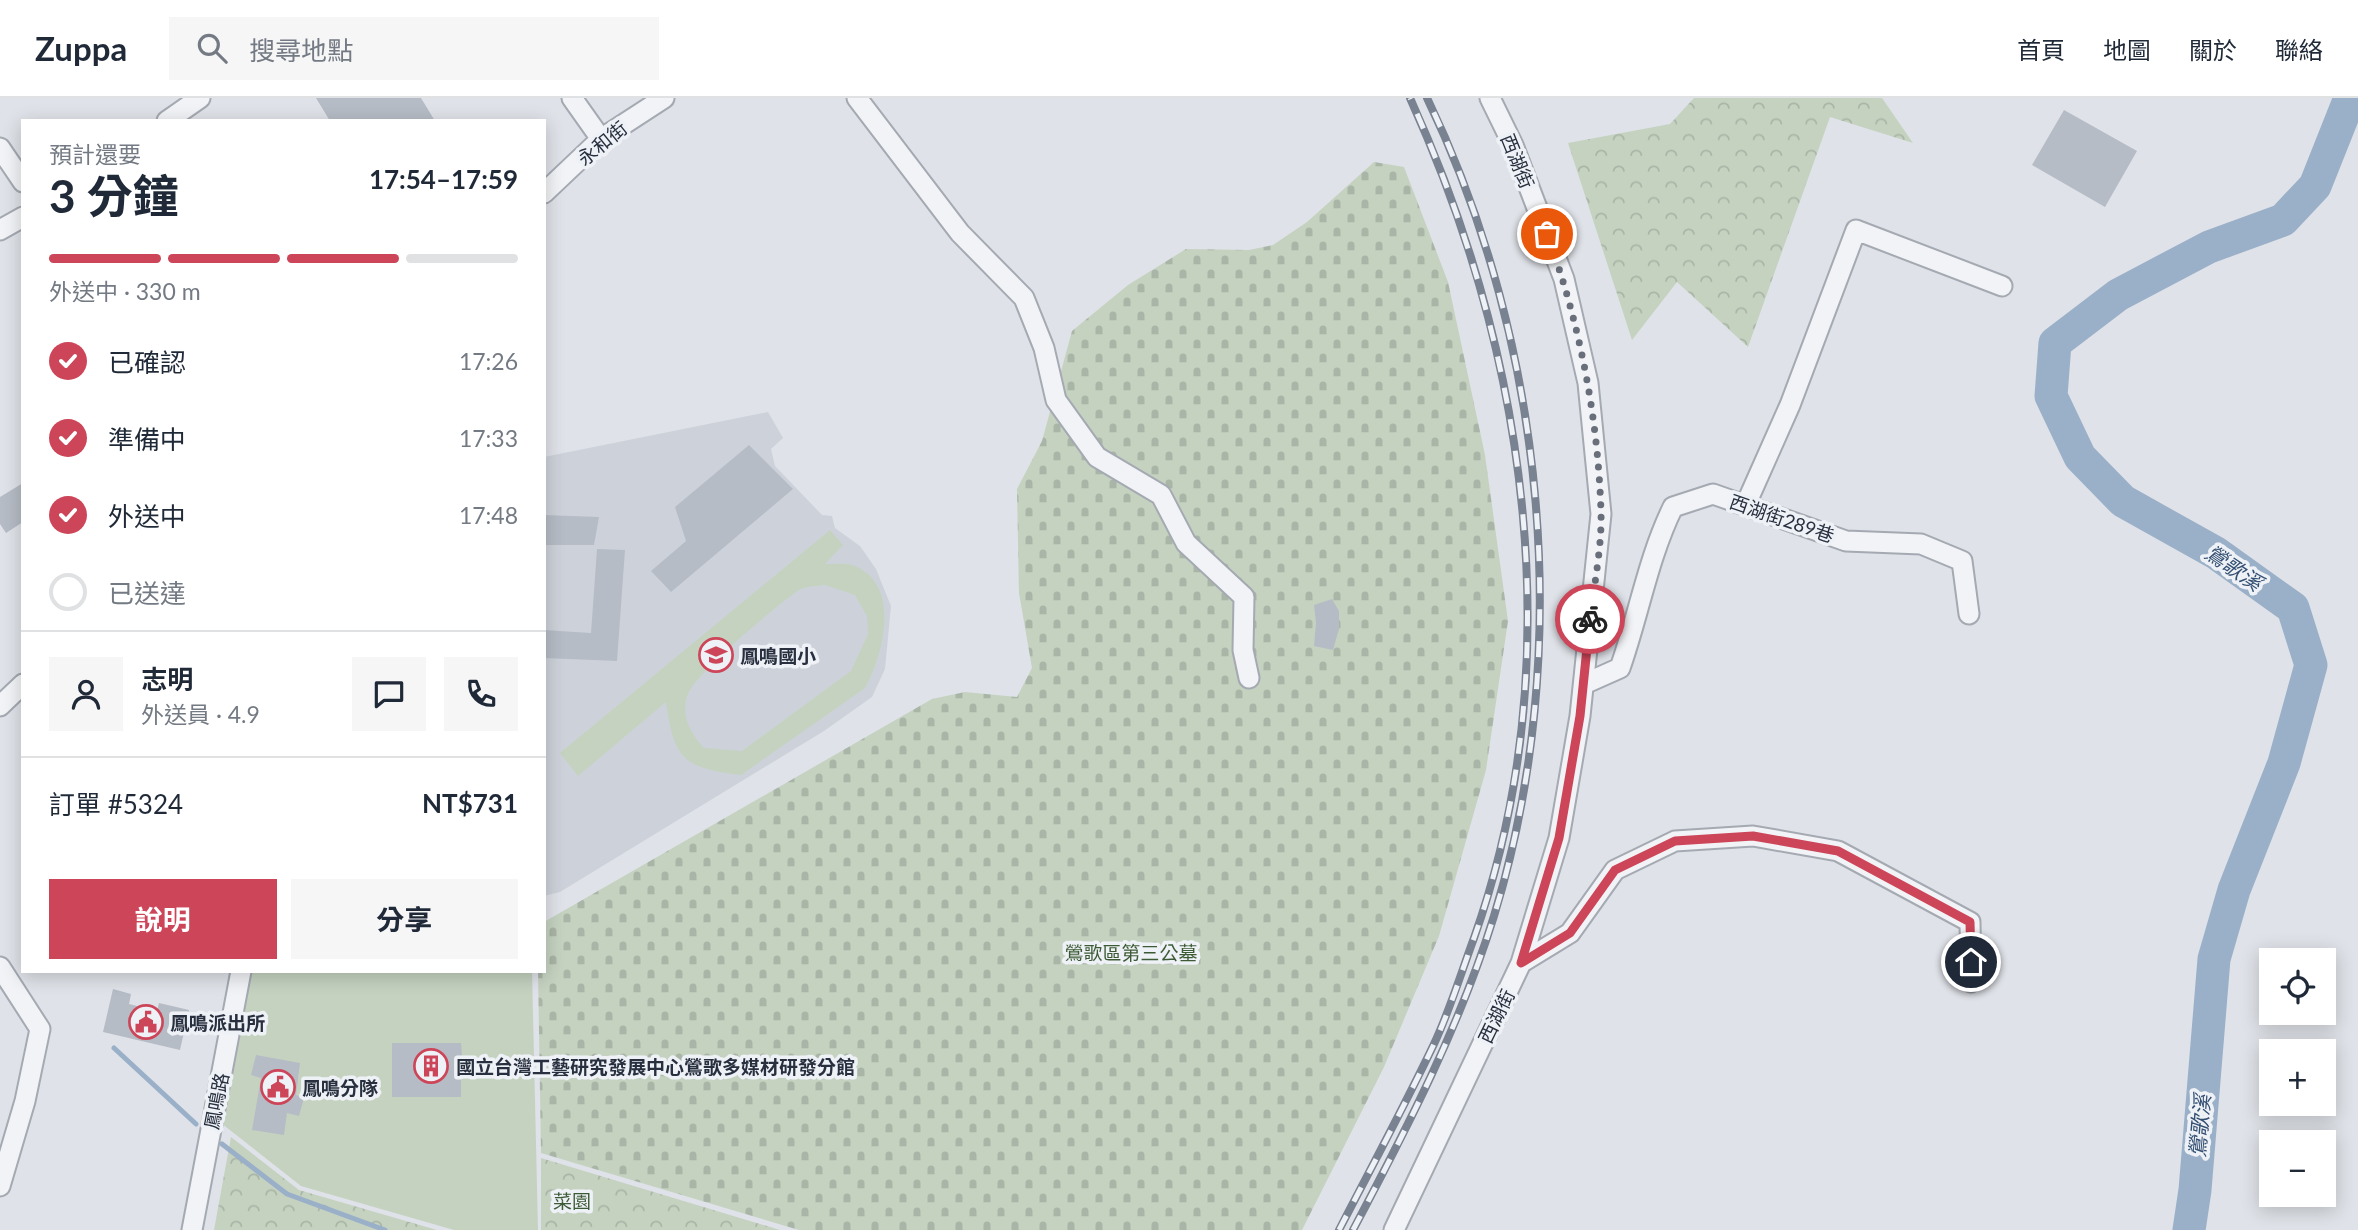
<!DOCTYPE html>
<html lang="zh-TW">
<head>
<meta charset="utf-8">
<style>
	:root { --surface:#fff; --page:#f6f6f7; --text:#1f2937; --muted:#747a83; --line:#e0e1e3; --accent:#cc4558 }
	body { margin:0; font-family:Lato,"Noto Sans TC",sans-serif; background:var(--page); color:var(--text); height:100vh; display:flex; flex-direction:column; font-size:26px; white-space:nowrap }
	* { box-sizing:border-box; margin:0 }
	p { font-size:23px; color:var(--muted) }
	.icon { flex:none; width:38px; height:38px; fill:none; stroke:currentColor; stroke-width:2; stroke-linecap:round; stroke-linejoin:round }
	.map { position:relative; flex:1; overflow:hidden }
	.panel { position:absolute; left:21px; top:21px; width:525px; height:854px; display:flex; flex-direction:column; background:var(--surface); border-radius:0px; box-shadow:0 4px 18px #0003 }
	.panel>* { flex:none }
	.tools { position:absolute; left:2259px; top:850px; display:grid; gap:14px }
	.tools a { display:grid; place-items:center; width:77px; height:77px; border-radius:0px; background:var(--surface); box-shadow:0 4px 18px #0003; font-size:35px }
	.pin { position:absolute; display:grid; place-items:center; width:60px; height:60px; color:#fff; margin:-30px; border:4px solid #fff; border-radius:50%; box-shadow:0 2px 7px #0007 }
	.courier { position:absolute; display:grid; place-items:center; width:70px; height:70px; margin:-35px; border:5px solid #cc4558; border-radius:50%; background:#fff; color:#222; box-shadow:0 2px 9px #0007 }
	.overview em { font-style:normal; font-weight:700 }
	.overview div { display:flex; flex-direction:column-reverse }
	.overview { display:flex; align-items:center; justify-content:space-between; height:119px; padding:0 28px }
	h1 { font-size:46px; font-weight:700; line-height:52px }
	.bar { display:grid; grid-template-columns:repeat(4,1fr); gap:10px 7px; align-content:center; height:84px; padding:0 28px }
	.bar i { height:9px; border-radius:5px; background:var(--line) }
	.bar .current { background:var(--accent) }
	.bar p { grid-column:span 4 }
	.line { display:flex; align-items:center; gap:18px; padding:0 28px; border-top:2px solid var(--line) }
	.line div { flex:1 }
	.round { display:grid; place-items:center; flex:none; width:74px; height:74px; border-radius:0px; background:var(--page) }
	ol { padding:0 28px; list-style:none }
	li { display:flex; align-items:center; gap:21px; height:77px }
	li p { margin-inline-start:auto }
	li .icon { padding:7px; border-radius:50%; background:var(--accent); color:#fff; stroke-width:4 }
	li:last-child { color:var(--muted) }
	li i { width:38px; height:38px; border:4px solid var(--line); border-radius:50% }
	.action { display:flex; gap:14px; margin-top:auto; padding:14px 28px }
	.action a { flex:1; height:80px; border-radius:0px; background:var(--accent); color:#fff; font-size:28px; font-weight:700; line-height:80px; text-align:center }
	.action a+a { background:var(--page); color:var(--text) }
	header { display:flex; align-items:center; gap:42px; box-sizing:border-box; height:98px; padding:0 35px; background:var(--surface); border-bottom:2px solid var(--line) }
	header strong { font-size:33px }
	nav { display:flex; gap:38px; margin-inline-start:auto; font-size:24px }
	.search { width:490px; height:63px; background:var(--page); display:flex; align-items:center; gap:18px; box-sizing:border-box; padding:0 24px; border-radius:0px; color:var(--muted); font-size:26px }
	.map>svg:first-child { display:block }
	.built { fill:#cdd2da }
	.green { fill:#c5d2c0; fill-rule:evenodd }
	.forest { fill:url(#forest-crowns) }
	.cemetery { fill:url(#cemetery-stones) }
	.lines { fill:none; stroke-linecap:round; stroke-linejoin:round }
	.stream { stroke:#9ab0c8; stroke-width:5 }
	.river { stroke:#9ab0c8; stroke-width:33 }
	.building { fill:#b6bcc5 }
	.minor-casing { stroke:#a4a9b2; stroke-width:23 }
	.minor { stroke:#f2f3f6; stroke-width:19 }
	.rail-casing { stroke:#798291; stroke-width:8 }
	.rail { stroke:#eef1f6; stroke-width:5; stroke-dasharray:16; stroke-linecap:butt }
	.done { stroke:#686e7a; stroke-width:7; stroke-dasharray:0 12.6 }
	.route { stroke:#cc4558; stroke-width:9 }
	.labels { text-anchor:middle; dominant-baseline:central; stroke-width:7; stroke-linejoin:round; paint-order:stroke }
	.street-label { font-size:19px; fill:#28303f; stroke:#eef1f6 }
	.poi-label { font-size:19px; font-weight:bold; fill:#28303f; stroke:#eef1f6; text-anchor:start }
	.park-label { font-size:19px; fill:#3c5b35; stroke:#eef1f6 }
	.water-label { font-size:21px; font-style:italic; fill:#334f72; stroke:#eef1f6 }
</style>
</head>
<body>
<header>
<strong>Zuppa</strong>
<div class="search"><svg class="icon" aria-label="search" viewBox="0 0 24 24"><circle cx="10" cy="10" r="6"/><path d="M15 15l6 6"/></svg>搜尋地點</div>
<nav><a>首頁</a><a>地圖</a><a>關於</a><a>聯絡</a></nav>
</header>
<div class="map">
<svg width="2358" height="1132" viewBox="0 0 2358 1132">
	<defs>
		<pattern id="forest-crowns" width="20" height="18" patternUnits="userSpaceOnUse" patternTransform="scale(1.75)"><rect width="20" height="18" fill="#c5d2c0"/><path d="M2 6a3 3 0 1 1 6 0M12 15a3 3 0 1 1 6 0" fill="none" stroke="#a9b5a6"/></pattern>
		<pattern id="cemetery-stones" width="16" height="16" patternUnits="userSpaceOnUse" patternTransform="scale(1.75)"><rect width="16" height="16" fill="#c5d2c0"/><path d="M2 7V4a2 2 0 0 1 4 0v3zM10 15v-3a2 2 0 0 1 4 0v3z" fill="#a9b5a6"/></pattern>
	</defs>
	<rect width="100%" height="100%" fill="#dfe2e8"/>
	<path class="built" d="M768,314L783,340L771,351L775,368L822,417L832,418L835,430L860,448L876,471L891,508L885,571L872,599L824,633L560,794L544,798V359Z"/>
	<path class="green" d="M830,432L843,447L825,466C833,466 844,465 852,467C902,484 884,556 865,590L741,677C683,670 674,661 666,604L578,678L560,655ZM825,487L855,497L867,518L868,536L851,573L742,653L704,650C690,635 680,617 688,596C696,575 777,507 799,492C806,488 817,488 825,487Z
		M249,873H532L538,1132H454L301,1088L221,1025Z"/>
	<path class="forest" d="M1694,0H1882L1913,45L1830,19L1748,249L1677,184L1632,242L1568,45L1670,26Z
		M231,1039L299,1092L437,1132H214Z
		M541,1060L780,1132H541Z"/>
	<path class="cemetery" d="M1374,64L1404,69L1448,184L1485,357L1508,523L1486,672L1439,838L1384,969L1302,1132H799L541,1055L538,873H544V824L932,601L965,594L1017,599L1032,570L1019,495L1017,391L1042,343L1072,233L1128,187L1186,151L1249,152L1273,147L1307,124Z"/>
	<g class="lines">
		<path class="stream" d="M114,950L196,1026
			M222,1046L287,1096L385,1132"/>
		<path class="river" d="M2189,1132L2195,1092L2214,861L2234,792L2284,665L2311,567L2293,510L2216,455L2123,403L2080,359L2051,298L2055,245L2118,197L2209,149L2283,122L2315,88L2350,0"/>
	</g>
	<path class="building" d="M316,0H421L435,23H330Z
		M2064,12L2137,53L2105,109L2032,67Z
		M749,347L793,391L671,494L651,473L686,443L675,409Z
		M23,385V424L6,435L0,426V399Z
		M544,417L599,419L594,447H544Z
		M597,451L625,452L617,563L544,560V532L591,535Z
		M1332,501L1339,513V531L1333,552L1314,548L1316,525L1314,507Z
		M113,891L131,896L129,906L157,913L159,905L189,912L180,952L103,934Z
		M392,945H461L462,958H470V978H461V999H392Z
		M256,957L300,965L296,997L304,1000L299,1018L287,1015L284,1037L252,1032L261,980L251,977Z"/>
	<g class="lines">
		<g class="minor-casing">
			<path id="minor" d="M572,0L601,41
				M857,0L960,135L1024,200L1044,250L1056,302L1097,359L1161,397L1186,445L1244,499L1243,552L1249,580
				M167,23L200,0
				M0,50L23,84
				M544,95L601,41L664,0
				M0,132L23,119
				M1746,406L1790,307L1856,132L2002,188
				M1584,586L1620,570C1639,516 1648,460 1673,409L1713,396L1846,443L1921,446L1962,463L1969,516
				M0,608L23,586
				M1521,865L1570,835L1615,772L1675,743L1753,738L1838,753L1970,824L1971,884
				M0,869L40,931L25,1003L0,1088
				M192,1132L241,873
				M1394,1132L1521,865L1559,740L1580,618L1601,416L1588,285L1564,181L1513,47L1490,0"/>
		</g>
		<use href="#minor" class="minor"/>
		<g class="rail-casing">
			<path id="rail" d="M1339,1132C1371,1070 1404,1009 1434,946C1450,912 1461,875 1474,840C1571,566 1528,260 1410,0
				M1353,1132C1407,1030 1460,928 1494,818C1575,555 1546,247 1427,0"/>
		</g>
		<use href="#rail" class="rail"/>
	</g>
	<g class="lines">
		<path class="done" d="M1547,136C1580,225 1598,320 1601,414C1602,449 1594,487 1590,521"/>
		<path class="route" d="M1590,521L1580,618L1559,740L1521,865L1570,835L1615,772L1675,743L1753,738L1838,753L1970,824L1971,864"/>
	</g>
	<defs>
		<g id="school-ring" transform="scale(1.75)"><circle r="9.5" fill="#eef1f6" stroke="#cc4558" stroke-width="1.5"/><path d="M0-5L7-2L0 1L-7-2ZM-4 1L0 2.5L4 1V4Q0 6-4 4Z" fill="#cc4558"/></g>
		<g id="civic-ring" transform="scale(1.75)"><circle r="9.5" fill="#eef1f6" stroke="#cc4558" stroke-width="1.5"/><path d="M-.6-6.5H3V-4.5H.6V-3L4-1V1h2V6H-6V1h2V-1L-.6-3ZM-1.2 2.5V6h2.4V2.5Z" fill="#cc4558"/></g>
		<g id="building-ring" transform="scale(1.75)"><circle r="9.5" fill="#eef1f6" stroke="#cc4558" stroke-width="1.5"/><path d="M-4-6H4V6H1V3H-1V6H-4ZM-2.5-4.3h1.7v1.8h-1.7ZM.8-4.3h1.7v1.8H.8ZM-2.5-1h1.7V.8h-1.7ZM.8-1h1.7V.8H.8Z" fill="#cc4558"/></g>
	</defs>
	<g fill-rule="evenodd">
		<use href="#school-ring" x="716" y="557"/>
		<use href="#civic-ring" x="146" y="924"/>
		<use href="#building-ring" x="431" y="968"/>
		<use href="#civic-ring" x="278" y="989"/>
	</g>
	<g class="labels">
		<g class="street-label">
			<text transform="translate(602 45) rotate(-39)">永和街</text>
			<text transform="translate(1518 63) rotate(68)">西湖街</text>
			<text transform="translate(1782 420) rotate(19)">西湖街289巷</text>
			<text transform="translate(1496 918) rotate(-64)">西湖街</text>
			<text transform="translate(216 1003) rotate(-79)">鳳鳴路</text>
		</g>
		<g class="poi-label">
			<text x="740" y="557">鳳鳴國小</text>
			<text x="170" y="924">鳳鳴派出所</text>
			<text x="456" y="968">國立台灣工藝研究發展中心鶯歌多媒材研發分館</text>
			<text x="302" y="989">鳳鳴分隊</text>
		</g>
		<g class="park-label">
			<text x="1131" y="854">鶯歌區第三公墓</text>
			<text x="572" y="1102">菜園</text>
		</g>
		<g class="water-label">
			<text transform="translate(2234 469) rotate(34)">鶯歌溪</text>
			<text transform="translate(2199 1028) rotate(-85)">鶯歌溪</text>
		</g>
	</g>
</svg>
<div class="tools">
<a><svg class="icon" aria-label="locate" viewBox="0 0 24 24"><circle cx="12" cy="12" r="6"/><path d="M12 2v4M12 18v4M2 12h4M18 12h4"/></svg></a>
<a>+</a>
<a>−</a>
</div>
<div class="pin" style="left:1547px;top:136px;background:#ea580c"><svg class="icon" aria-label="bag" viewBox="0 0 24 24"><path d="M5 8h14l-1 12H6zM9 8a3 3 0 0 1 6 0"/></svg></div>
<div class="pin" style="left:1971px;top:864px;background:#1f2937"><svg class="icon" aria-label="home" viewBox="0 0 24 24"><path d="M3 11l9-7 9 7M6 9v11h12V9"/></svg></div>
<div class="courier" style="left:1590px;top:521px"><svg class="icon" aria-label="bike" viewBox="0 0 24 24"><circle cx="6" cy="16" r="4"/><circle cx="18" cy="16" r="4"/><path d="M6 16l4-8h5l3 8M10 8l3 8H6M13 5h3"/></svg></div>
<section class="panel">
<div class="overview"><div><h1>3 分鐘</h1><p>預計還要</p></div><em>17:54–17:59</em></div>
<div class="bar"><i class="current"></i><i class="current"></i><i class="current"></i><i></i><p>外送中 · 330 m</p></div>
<ol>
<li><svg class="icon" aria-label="check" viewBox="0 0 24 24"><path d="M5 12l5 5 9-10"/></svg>已確認<p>17:26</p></li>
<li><svg class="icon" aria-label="check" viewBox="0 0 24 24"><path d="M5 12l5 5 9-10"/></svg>準備中<p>17:33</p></li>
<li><svg class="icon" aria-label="check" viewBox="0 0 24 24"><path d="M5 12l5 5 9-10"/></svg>外送中<p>17:48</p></li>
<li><i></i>已送達</li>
</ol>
<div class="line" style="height:126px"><a class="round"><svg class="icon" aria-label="person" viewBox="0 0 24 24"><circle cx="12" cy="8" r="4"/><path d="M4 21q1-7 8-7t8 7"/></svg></a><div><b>志明</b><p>外送員 · 4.9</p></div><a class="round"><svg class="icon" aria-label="chat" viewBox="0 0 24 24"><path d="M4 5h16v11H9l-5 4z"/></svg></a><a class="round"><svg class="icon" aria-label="phone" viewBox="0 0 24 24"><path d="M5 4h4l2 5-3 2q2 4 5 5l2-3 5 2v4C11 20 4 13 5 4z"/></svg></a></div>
<div class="line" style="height:91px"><div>訂單 #5324</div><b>NT$731</b></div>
<div class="action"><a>說明</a><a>分享</a></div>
</section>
</div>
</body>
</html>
